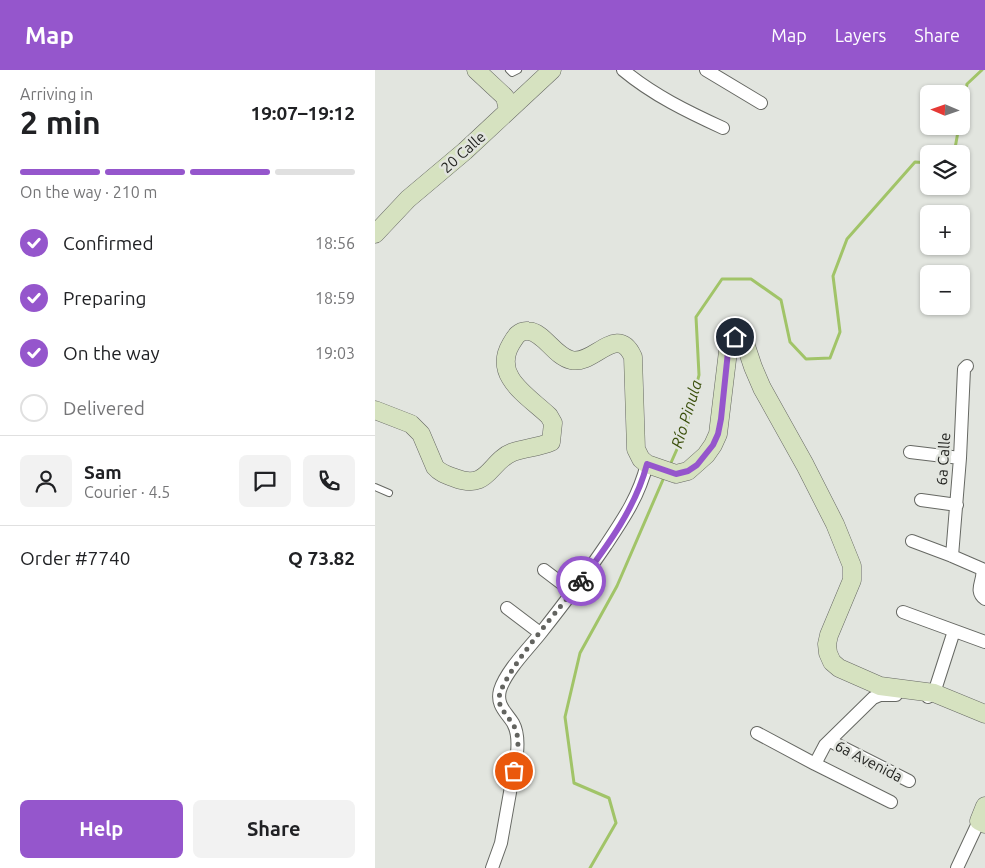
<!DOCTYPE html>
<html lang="en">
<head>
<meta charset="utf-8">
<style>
	:root { --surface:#fff; --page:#f2f2f2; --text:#202124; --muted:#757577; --line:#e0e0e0; --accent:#9556cc }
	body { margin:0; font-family:Ubuntu,sans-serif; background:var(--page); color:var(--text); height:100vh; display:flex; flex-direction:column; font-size:19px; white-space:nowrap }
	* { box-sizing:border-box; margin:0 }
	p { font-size:16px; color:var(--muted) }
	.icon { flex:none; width:28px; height:28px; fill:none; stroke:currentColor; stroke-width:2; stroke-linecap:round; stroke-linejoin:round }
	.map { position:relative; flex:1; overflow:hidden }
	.panel { display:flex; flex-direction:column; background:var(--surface); width:375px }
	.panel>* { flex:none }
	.needle { width:32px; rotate:272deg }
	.buttons { position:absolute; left:545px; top:15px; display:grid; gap:10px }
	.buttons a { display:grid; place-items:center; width:50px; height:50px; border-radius:8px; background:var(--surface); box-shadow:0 1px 4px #0004; font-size:25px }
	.pin { position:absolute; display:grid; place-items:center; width:42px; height:42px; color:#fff; margin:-21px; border:2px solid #fff; border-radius:50%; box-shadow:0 1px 5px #0007 }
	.courier { position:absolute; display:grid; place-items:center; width:50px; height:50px; margin:-25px; border:4px solid #9556cc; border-radius:50%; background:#fff; color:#222; box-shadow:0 1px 6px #0007 }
	.headline em { font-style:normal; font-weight:600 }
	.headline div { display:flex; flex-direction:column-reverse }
	.headline { display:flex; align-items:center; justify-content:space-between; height:85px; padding:0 20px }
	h1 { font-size:32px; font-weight:600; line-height:38px }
	.bar { display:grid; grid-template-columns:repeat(4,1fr); gap:8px 5px; align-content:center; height:60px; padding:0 20px }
	.bar i { height:6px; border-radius:4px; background:var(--line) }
	.bar .on { background:var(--accent) }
	.bar p { grid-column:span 4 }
	.line { display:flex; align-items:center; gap:12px; padding:0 20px; border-top:1px solid var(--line) }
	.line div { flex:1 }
	.round { display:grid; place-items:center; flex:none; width:52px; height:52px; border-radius:8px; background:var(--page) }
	ol { padding:0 20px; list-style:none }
	li { display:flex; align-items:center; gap:15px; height:55px }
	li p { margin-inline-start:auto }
	li .icon { padding:5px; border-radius:50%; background:var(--accent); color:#fff; stroke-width:4 }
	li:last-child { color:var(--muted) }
	li i { width:28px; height:28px; border:2px solid var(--line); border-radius:50% }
	.cta { display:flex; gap:10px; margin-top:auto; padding:10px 20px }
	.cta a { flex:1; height:58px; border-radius:8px; background:var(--accent); color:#fff; font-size:20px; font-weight:600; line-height:58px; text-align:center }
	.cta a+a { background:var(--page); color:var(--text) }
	header { display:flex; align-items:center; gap:30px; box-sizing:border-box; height:70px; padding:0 25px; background:var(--accent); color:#fff }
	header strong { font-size:24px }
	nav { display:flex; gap:28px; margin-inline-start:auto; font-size:18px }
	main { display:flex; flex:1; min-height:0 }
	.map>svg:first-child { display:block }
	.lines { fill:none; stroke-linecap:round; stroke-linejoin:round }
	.stream { stroke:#a1c468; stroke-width:3 }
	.lane-casing { stroke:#666863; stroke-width:8 }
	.street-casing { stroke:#666863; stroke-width:14 }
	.secondary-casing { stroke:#666863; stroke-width:19 }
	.lane { stroke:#fff; stroke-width:6 }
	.street { stroke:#fff; stroke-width:12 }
	.secondary { stroke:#d6e2c0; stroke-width:18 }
	.done { stroke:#636460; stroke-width:5; stroke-dasharray:0 9 }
	.route { stroke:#9556cc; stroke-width:6 }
	.labels { text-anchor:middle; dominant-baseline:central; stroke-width:5; stroke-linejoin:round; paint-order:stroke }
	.street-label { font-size:15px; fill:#1e1f1c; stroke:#e2e5df }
	.water-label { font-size:16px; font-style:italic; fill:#3a4f0b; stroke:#e2e5df }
</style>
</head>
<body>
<header>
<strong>Map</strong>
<nav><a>Map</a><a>Layers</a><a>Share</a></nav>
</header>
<main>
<section class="panel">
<div class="headline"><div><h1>2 min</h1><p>Arriving in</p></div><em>19:07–19:12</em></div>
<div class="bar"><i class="on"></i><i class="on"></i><i class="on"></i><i></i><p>On the way · 210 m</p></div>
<ol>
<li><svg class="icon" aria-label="check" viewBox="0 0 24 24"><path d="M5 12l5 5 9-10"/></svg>Confirmed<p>18:56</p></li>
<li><svg class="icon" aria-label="check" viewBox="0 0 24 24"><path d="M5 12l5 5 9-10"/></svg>Preparing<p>18:59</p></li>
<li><svg class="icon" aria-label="check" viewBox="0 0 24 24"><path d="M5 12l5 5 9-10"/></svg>On the way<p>19:03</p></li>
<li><i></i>Delivered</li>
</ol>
<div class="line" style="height:90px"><a class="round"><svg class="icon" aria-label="person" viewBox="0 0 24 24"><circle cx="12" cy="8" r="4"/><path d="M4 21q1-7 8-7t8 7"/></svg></a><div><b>Sam</b><p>Courier · 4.5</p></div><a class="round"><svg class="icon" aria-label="chat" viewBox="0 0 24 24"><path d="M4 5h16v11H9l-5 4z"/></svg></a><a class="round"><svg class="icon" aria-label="phone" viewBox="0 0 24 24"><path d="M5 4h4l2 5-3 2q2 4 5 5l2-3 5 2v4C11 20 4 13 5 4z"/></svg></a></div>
<div class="line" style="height:65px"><div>Order #7740</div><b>Q 73.82</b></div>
<div class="cta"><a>Help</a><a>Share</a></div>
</section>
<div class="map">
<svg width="610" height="798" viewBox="0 0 610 798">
	<rect width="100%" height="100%" fill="#e2e5df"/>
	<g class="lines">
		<path class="stream" d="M586,46L592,14L607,0
			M579,84L584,56
			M295,395L310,361L324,305L321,247L347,209H376L406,230L415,272L431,289L455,288L465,262L458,206L472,169L540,92L554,93
			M215,798L241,753L234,728L199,713L190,647L205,583L242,516L290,405"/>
		<g class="lane-casing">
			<path id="lane" d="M134,0L137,3L143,0
				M0,417L14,423"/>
		</g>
		<g class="street-casing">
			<path id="street" d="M248,0C278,25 313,42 348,58
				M331,0L386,33
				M535,382L585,388
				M546,430L582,435
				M537,471L577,486L607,499C610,510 598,520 610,529
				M577,486L585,388L589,299L592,296
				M169,500L198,522
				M132,538L165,563
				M528,542L610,572
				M553,627L559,623L579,561
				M382,663L440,694L516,732
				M455,671L534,711
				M440,694L450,675L498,628L505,625H521
				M117,798L126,773L142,683C143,673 143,662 138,653C131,642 121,635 125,620C131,601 153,579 165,564C188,535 210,506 231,475C249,448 264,426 272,394
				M582,798L604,751"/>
		</g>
		<g class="secondary-casing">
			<path id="secondary" d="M101,0L130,27L133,40
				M0,164L33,129L90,81L177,0
				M0,340L36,354L46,364L60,397C65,403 72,405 80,408C114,421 114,391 138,382C151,378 164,377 176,372L178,353L174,346C153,326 117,306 136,274C140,267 144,260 153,261C169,262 179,286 196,290C219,296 242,252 258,287L261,379L266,389L272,394L301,404L313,401L331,385L338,375L343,364L354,273L360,267H368L378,297L387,318L430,395L460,454L477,496V510L454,565L452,574L453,583L457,592L464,598L505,616L559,623L610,644
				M610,736L604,751L610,754"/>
		</g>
		<use href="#lane" class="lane"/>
		<use href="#street" class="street"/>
		<use href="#secondary" class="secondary"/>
	</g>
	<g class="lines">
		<path class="done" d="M139,701C142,685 147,667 137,653C132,645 125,639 124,630C122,609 191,531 206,511"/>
		<path class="route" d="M206,511C233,475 261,437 272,394L301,404L313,401L322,395L338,375L343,364L346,349L354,272L360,267"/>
	</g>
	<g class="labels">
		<g class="street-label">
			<text transform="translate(88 82) rotate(-42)">20 Calle</text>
			<text transform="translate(568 389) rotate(-86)">6a Calle</text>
			<text transform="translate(494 691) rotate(27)">6a Avenida</text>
		</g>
		<g class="water-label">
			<text transform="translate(311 344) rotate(-73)">Río Pinula</text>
		</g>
	</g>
</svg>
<div class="buttons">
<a><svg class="needle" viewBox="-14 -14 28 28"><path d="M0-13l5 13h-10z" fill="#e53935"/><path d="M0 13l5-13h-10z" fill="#757577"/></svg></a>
<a><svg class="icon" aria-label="layers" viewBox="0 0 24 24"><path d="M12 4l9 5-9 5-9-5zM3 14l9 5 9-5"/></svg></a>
<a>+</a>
<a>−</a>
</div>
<div class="pin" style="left:139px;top:701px;background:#ea580c"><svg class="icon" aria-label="bag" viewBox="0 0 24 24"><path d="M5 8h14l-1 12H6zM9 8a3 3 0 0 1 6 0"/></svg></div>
<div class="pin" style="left:360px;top:267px;background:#1f2937"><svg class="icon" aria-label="home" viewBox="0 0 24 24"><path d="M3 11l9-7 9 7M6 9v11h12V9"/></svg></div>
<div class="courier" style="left:206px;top:511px"><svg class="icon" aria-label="bike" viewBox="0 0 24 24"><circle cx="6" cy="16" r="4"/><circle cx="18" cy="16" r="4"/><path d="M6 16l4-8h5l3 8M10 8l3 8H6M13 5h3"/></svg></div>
</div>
</main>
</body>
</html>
